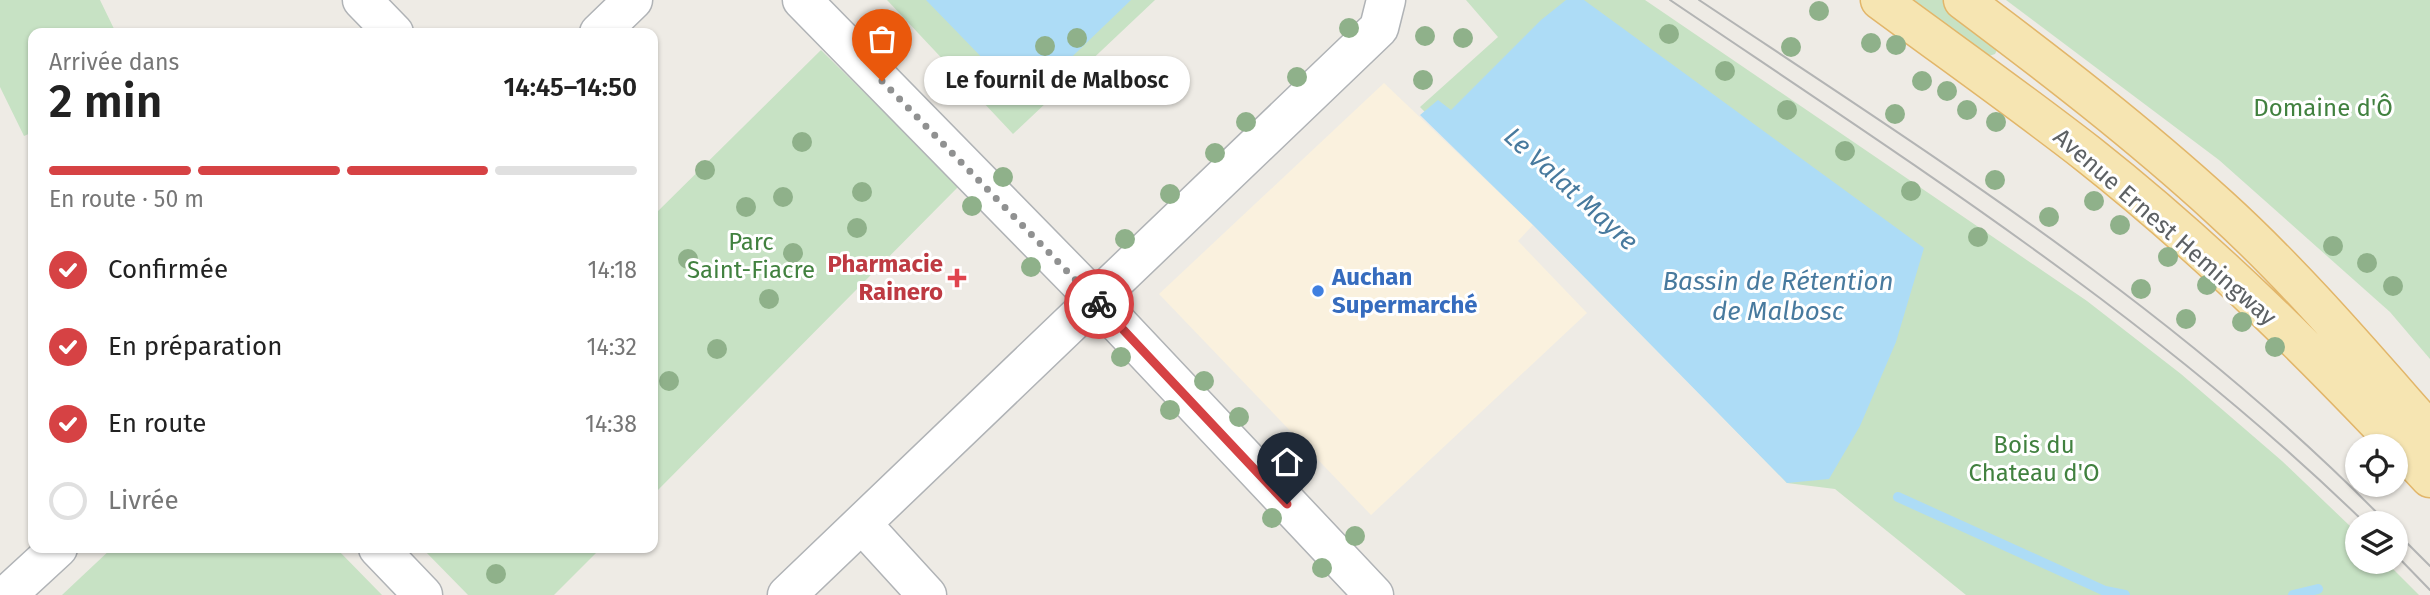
<!DOCTYPE html>
<html lang="fr">
<head>
<meta charset="utf-8">
<style>
	:root { --surface:#fff; --page:#f6f6f6; --text:#222; --muted:#767676; --line:#e0e0e0; --accent:#d64244 }
	body { margin:0; font-family:"Fira Sans",sans-serif; background:var(--page); color:var(--text); height:100vh; display:flex; flex-direction:column; font-size:26px; white-space:nowrap }
	* { box-sizing:border-box; margin:0 }
	p { font-size:23px; color:var(--muted) }
	.icon { flex:none; width:38px; height:38px; fill:none; stroke:currentColor; stroke-width:2; stroke-linecap:round; stroke-linejoin:round }
	.map { position:relative; flex:1; overflow:hidden }
	.sheet { position:absolute; left:28px; top:28px; width:630px; height:525px; display:flex; flex-direction:column; background:var(--surface); border-radius:14px; box-shadow:0 2px 5px #0004 }
	.sheet>* { flex:none }
	.buttons { position:absolute; left:2345px; top:434px; display:grid; gap:14px }
	.buttons a { display:grid; place-items:center; width:63px; height:63px; border-radius:50%; background:var(--surface); box-shadow:0 2px 5px #0004; font-size:35px }
	.pin { position:absolute; display:grid; place-items:center; width:60px; height:60px; color:#fff; margin:-72px -30px; border-radius:50% 50% 50% 0; rotate:-45deg; box-shadow:0 0 7px #0007 }
	.pin .icon { rotate:45deg }
	.courier { position:absolute; display:grid; place-items:center; width:70px; height:70px; margin:-35px; border:5px solid #d64244; border-radius:50%; background:#fff; color:#222; box-shadow:0 2px 9px #0007 }
	.bubble { position:absolute; height:49px; border-radius:24px; background:var(--surface); box-shadow:0 2px 5px #0004; font-size:23px; font-weight:600; line-height:49px; text-align:center }
	.headline em { font-style:normal; font-weight:600 }
	.headline div { display:flex; flex-direction:column-reverse }
	.headline { display:flex; align-items:center; justify-content:space-between; height:119px; padding:0 21px }
	h1 { font-size:46px; font-weight:600; line-height:52px }
	.bar { display:grid; grid-template-columns:repeat(4,1fr); gap:10px 7px; align-content:center; height:84px; padding:0 21px }
	.bar i { height:9px; border-radius:5px; background:var(--line) }
	.bar .current { background:var(--accent) }
	.bar p { grid-column:span 4 }
	ol { padding:0 21px; list-style:none }
	li { display:flex; align-items:center; gap:21px; height:77px }
	li p { margin-inline-start:auto }
	li .icon { padding:7px; border-radius:50%; background:var(--accent); color:#fff; stroke-width:4 }
	li:last-child { color:var(--muted) }
	li i { width:38px; height:38px; border:4px solid var(--line); border-radius:50% }
	.map>svg:first-child { display:block }
	.commercial { fill:#faf1de }
	.green { fill:#c7e2c4 }
	.water { fill:#addcf6 }
	.lines { fill:none; stroke-linecap:round; stroke-linejoin:round }
	.stream { stroke:#addcf6; stroke-width:10 }
	.minor-casing { stroke:#b0b3b6; stroke-width:41 }
	.major-casing { stroke:#e2b66a; stroke-width:41 }
	.minor { stroke:#fff; stroke-width:38 }
	.major { stroke:#f6e5b2; stroke-width:38 }
	.tram { stroke:#b3b4b4; stroke-width:2 }
	.tree { fill:#8fb18a }
	.done { stroke:#909191; stroke-width:7; stroke-dasharray:0 12.6 }
	.route { stroke:#d64244; stroke-width:9 }
	.health-dot { fill:#e0444e; stroke:#fff; stroke-width:2.5 }
	.shop-dot { fill:#3f7fe0; stroke:#fff; stroke-width:2.5 }
	.labels { text-anchor:middle; dominant-baseline:central; stroke-width:6; stroke-linejoin:round; paint-order:stroke }
	.park-label { font-size:24px; fill:#41813f; stroke:#fff }
	.street-label { font-size:24px; fill:#5d6164; stroke:#fff }
	.health-label { font-size:24px; font-weight:bold; fill:#be3a42; stroke:#fff; text-anchor:end }
	.shop-label { font-size:24px; font-weight:bold; fill:#366cbe; stroke:#fff; text-anchor:start }
	.water-label { font-size:26px; font-style:italic; fill:#487a9e; stroke:#fff }
</style>
</head>
<body>
<div class="map">
<svg width="2430" height="595" viewBox="0 0 2430 595">
	<rect width="100%" height="100%" fill="#eeebe5"/>
	<path class="commercial" d="M1384,83L1533,225L1518,241L1587,313L1371,515L1159,294Z"/>
	<path class="green" d="M0,0H100L116,33H33V132L24,136L0,87Z
		M887,0H1155L1013,134Z
		M1466,0H1645L2087,301L2181,374L2282,461L2350,526L2357,533V562H2386L2419,595H1966L1835,489L1787,483L1420,107L1498,37Z
		M1900,0H1945L2001,42L1995,54L1986,57Z
		M2006,0H2430V359L2390,312L2219,160Z
		M821,50L959,186L653,495V216Z
		M112,548H336L382,595H62Z
		M422,548H601L554,595H468Z"/>
	<path class="water" d="M926,0H1131L1025,102Z
		M1566,0H1584L1924,248L1896,342L1860,426L1829,479L1787,483L1533,225L1420,115L1438,100L1451,110L1541,20Z"/>
	<g class="lines">
		<path class="stream" d="M1898,497L2105,591L2125,595
			M2293,595L2318,589"/>
		<g class="minor-casing">
			<path id="minor" d="M362,0L394,33
				M802,0L1096,300L1374,595
				M599,33L633,0
				M862,524L927,595
				M378,548L423,595
				M7,595L58,548
				M787,595L1379,28L1386,0"/>
		</g>
		<g class="major-casing">
			<path id="major" d="M1880,0C1949,51 2020,101 2088,154C2211,251 2324,364 2430,478
				M1963,0C2051,66 2138,133 2219,207C2295,276 2362,355 2430,432"/>
		</g>
		<use href="#minor" class="minor"/>
		<use href="#major" class="major"/>
		<path class="tram" d="M1670,0C1911,163 2156,319 2365,523
			M1699,0C1939,160 2185,315 2387,523
			M2396,532L2430,566
			M2396,555L2430,590"/>
	</g>
	<g class="tree">
		<circle cx="1819" cy="11" r="10"/>
		<circle cx="1349" cy="28" r="10"/>
		<circle cx="1669" cy="34" r="10"/>
		<circle cx="1425" cy="36" r="10"/>
		<circle cx="1077" cy="38" r="10"/>
		<circle cx="1463" cy="38" r="10"/>
		<circle cx="1871" cy="43" r="10"/>
		<circle cx="1896" cy="45" r="10"/>
		<circle cx="1045" cy="46" r="10"/>
		<circle cx="1791" cy="47" r="10"/>
		<circle cx="998" cy="68" r="10"/>
		<circle cx="1725" cy="71" r="10"/>
		<circle cx="1297" cy="77" r="10"/>
		<circle cx="1032" cy="80" r="10"/>
		<circle cx="1423" cy="80" r="10"/>
		<circle cx="1922" cy="81" r="10"/>
		<circle cx="1947" cy="91" r="10"/>
		<circle cx="1787" cy="110" r="10"/>
		<circle cx="1967" cy="110" r="10"/>
		<circle cx="1895" cy="114" r="10"/>
		<circle cx="1246" cy="122" r="10"/>
		<circle cx="1996" cy="122" r="10"/>
		<circle cx="802" cy="142" r="10"/>
		<circle cx="1845" cy="151" r="10"/>
		<circle cx="1215" cy="153" r="10"/>
		<circle cx="705" cy="170" r="10"/>
		<circle cx="1003" cy="177" r="10"/>
		<circle cx="1995" cy="180" r="10"/>
		<circle cx="1911" cy="191" r="10"/>
		<circle cx="862" cy="192" r="10"/>
		<circle cx="1170" cy="194" r="10"/>
		<circle cx="783" cy="197" r="10"/>
		<circle cx="2094" cy="201" r="10"/>
		<circle cx="972" cy="206" r="10"/>
		<circle cx="746" cy="207" r="10"/>
		<circle cx="2049" cy="217" r="10"/>
		<circle cx="2120" cy="225" r="10"/>
		<circle cx="857" cy="228" r="10"/>
		<circle cx="1978" cy="237" r="10"/>
		<circle cx="1125" cy="239" r="10"/>
		<circle cx="2333" cy="246" r="10"/>
		<circle cx="793" cy="253" r="10"/>
		<circle cx="2168" cy="257" r="10"/>
		<circle cx="688" cy="259" r="10"/>
		<circle cx="2367" cy="263" r="10"/>
		<circle cx="1031" cy="267" r="10"/>
		<circle cx="2207" cy="285" r="10"/>
		<circle cx="2393" cy="286" r="10"/>
		<circle cx="2141" cy="289" r="10"/>
		<circle cx="769" cy="299" r="10"/>
		<circle cx="2186" cy="319" r="10"/>
		<circle cx="2242" cy="322" r="10"/>
		<circle cx="2275" cy="347" r="10"/>
		<circle cx="717" cy="349" r="10"/>
		<circle cx="1121" cy="357" r="10"/>
		<circle cx="669" cy="381" r="10"/>
		<circle cx="1204" cy="381" r="10"/>
		<circle cx="1170" cy="410" r="10"/>
		<circle cx="1239" cy="417" r="10"/>
		<circle cx="1272" cy="518" r="10"/>
		<circle cx="1355" cy="536" r="10"/>
		<circle cx="1322" cy="568" r="10"/>
		<circle cx="496" cy="574" r="10"/>
	</g>
	<g class="lines">
		<path class="done" d="M882,81L1099,304"/>
		<path class="route" d="M1099,304L1287,504"/>
	</g>
	<path class="health-dot" d="M953.5 267.5h7v7h7v7h-7v7h-7v-7h-7v-7h7z"/>
	<circle class="shop-dot" cx="1318" cy="291" r="7"/>
	<g class="labels">
		<g class="park-label">
			<text x="2323" y="108">Domaine d'Ô</text>
			<text x="751" y="242">Parc<tspan x="751" dy="28">Saint-Fiacre</tspan></text>
			<text x="2034" y="445">Bois du<tspan x="2034" dy="28">Chateau d'O</tspan></text>
		</g>
		<g class="street-label">
			<text transform="translate(2165 227) rotate(41)">Avenue Ernest Hemingway</text>
		</g>
		<g class="health-label">
			<text x="943" y="264">Pharmacie<tspan x="943" dy="28">Rainero</tspan></text>
		</g>
		<g class="shop-label">
			<text x="1332" y="277">Auchan<tspan x="1332" dy="28">Supermarché</tspan></text>
		</g>
		<g class="water-label">
			<text transform="translate(1571 189) rotate(42)">Le Valat Mayre</text>
			<text x="1778" y="281">Bassin de Rétention<tspan x="1778" dy="30">de Malbosc</tspan></text>
		</g>
	</g>
</svg>
<div class="buttons">
<a><svg class="icon" aria-label="locate" viewBox="0 0 24 24"><circle cx="12" cy="12" r="6"/><path d="M12 2v4M12 18v4M2 12h4M18 12h4"/></svg></a>
<a><svg class="icon" aria-label="layers" viewBox="0 0 24 24"><path d="M12 4l9 5-9 5-9-5zM3 14l9 5 9-5"/></svg></a>
</div>
<div class="pin" style="left:882px;top:81px;background:#ea580c"><svg class="icon" aria-label="bag" viewBox="0 0 24 24"><path d="M5 8h14l-1 12H6zM9 8a3 3 0 0 1 6 0"/></svg></div>
<div class="pin" style="left:1287px;top:504px;background:#1f2937"><svg class="icon" aria-label="home" viewBox="0 0 24 24"><path d="M3 11l9-7 9 7M6 9v11h12V9"/></svg></div>
<div class="courier" style="left:1099px;top:304px"><svg class="icon" aria-label="bike" viewBox="0 0 24 24"><circle cx="6" cy="16" r="4"/><circle cx="18" cy="16" r="4"/><path d="M6 16l4-8h5l3 8M10 8l3 8H6M13 5h3"/></svg></div>
<div class="bubble" style="left:924px;top:56px;width:266px">Le fournil de Malbosc</div>
<section class="sheet">
<div class="headline"><div><h1>2 min</h1><p>Arrivée dans</p></div><em>14:45–14:50</em></div>
<div class="bar"><i class="current"></i><i class="current"></i><i class="current"></i><i></i><p>En route · 50 m</p></div>
<ol>
<li><svg class="icon" aria-label="check" viewBox="0 0 24 24"><path d="M5 12l5 5 9-10"/></svg>Confirmée<p>14:18</p></li>
<li><svg class="icon" aria-label="check" viewBox="0 0 24 24"><path d="M5 12l5 5 9-10"/></svg>En préparation<p>14:32</p></li>
<li><svg class="icon" aria-label="check" viewBox="0 0 24 24"><path d="M5 12l5 5 9-10"/></svg>En route<p>14:38</p></li>
<li><i></i>Livrée</li>
</ol>
</section>
</div>
</body>
</html>
